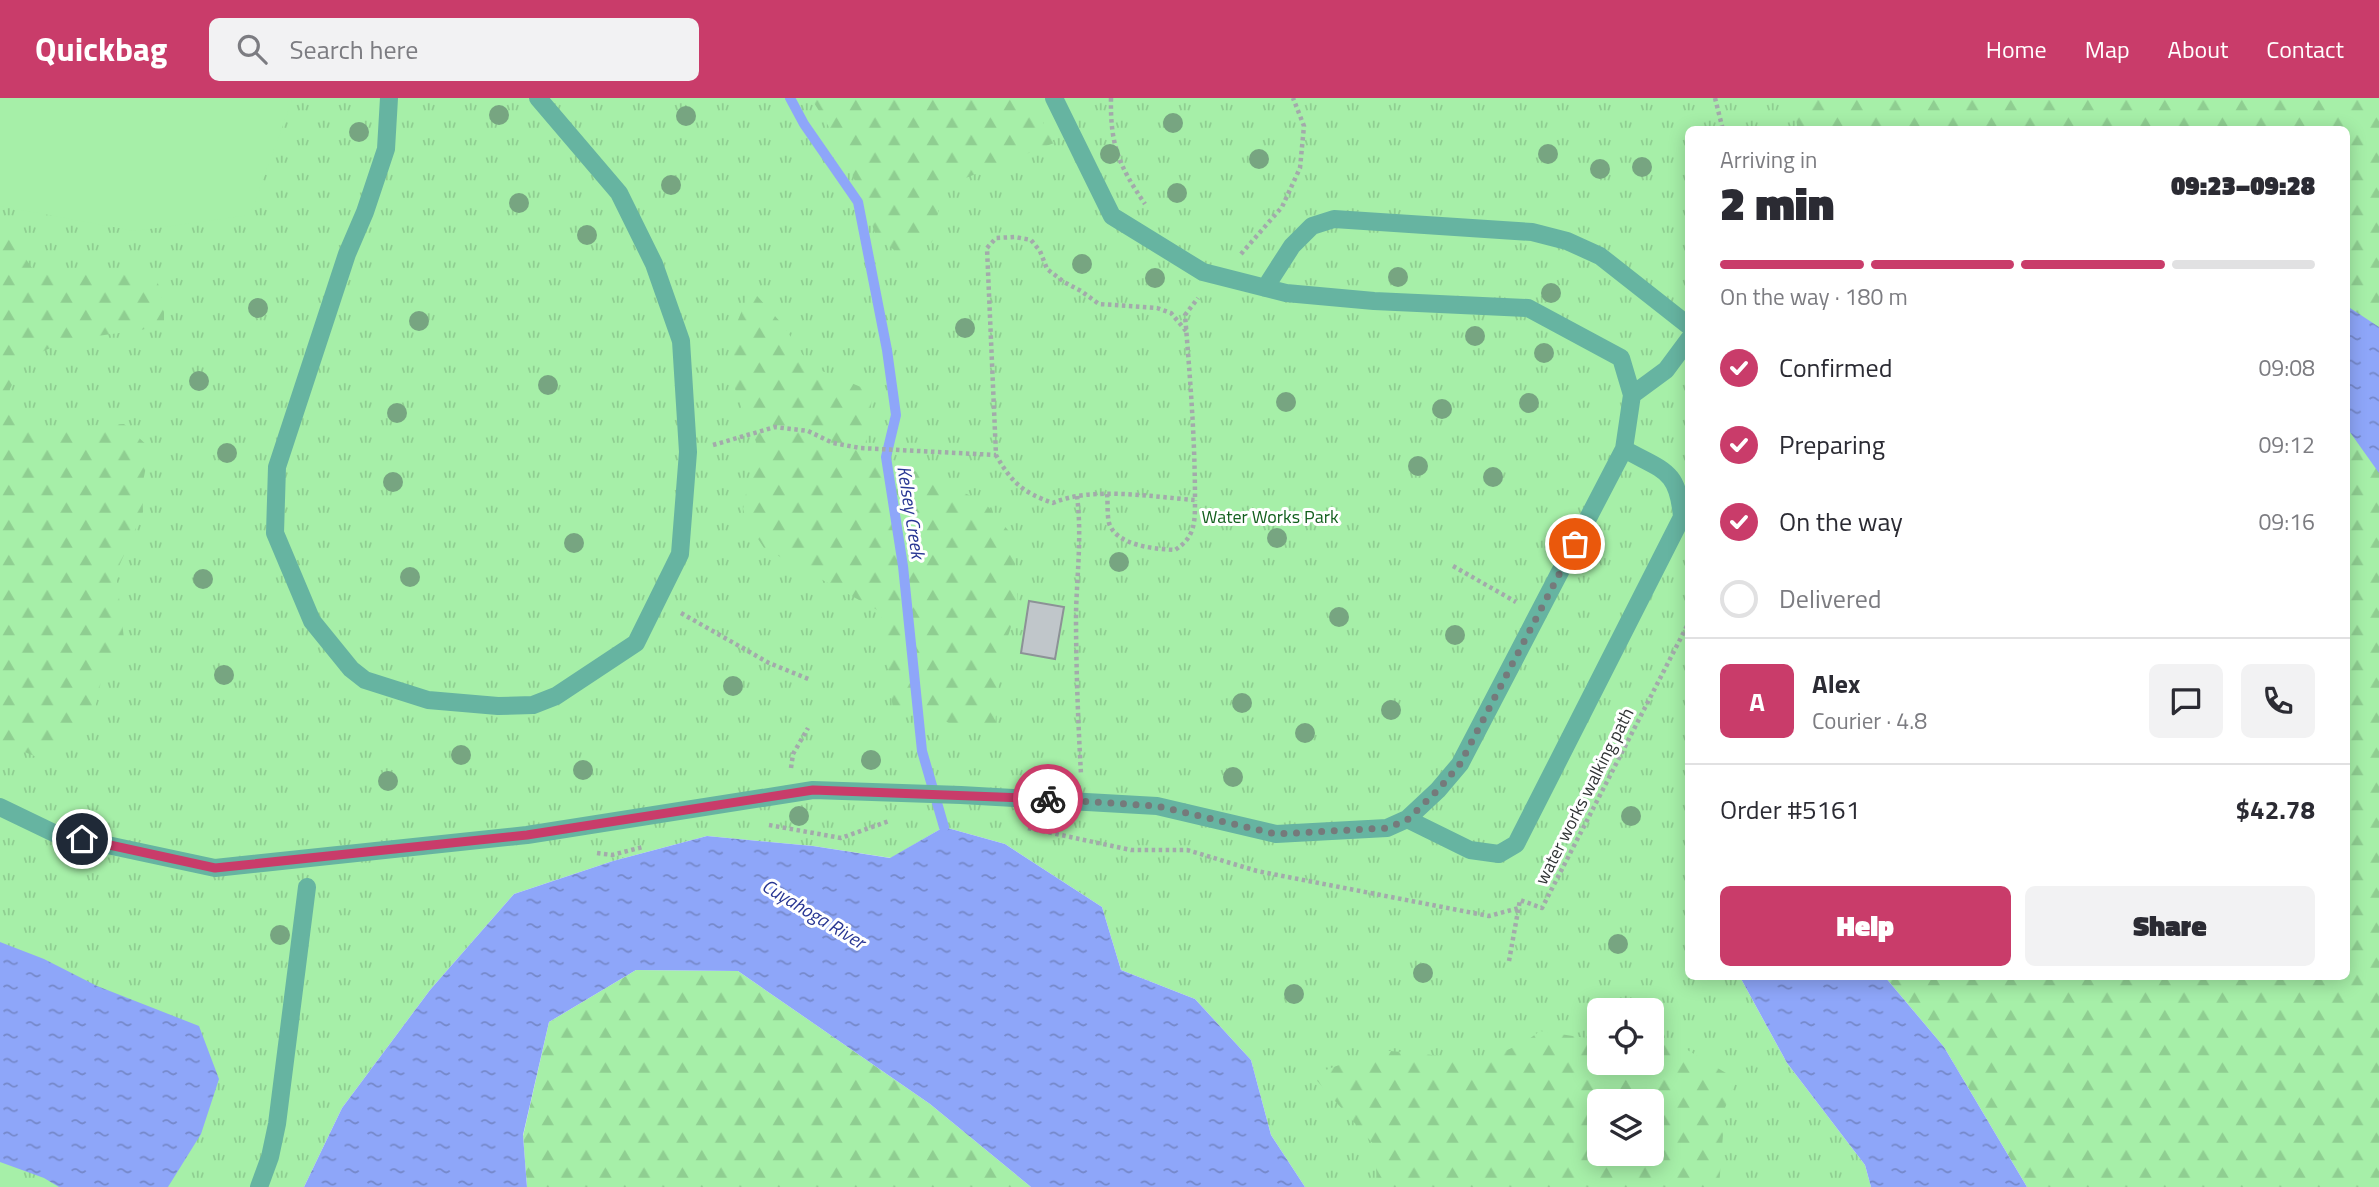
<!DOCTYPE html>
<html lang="en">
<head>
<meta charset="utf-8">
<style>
	:root { --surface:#fff; --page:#f2f2f3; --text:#2b2b33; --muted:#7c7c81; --line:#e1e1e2; --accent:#c93c6a }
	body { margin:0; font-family:"Titillium Web",sans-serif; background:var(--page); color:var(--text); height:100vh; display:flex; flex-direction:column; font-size:26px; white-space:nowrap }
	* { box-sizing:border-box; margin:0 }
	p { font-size:23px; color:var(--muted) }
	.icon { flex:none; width:38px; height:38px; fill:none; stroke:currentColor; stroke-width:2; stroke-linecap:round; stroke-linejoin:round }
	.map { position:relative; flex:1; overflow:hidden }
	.side { position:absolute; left:1685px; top:28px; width:665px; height:854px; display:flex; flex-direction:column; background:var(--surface); border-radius:10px; box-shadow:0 4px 18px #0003 }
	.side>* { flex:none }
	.buttons { position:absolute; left:1587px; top:900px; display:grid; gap:14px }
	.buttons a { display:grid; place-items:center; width:77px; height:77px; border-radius:10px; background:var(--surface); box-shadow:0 4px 18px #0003; font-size:35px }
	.pin { position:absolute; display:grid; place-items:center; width:60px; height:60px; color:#fff; margin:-30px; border:4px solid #fff; border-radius:50%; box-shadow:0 2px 7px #0007 }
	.courier { position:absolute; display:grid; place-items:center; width:70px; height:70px; margin:-35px; border:5px solid #c93c6a; border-radius:50%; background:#fff; color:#222; box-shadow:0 2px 9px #0007 }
	.overview em { font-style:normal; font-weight:800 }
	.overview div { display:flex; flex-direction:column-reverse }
	.overview { display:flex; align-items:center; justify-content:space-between; height:119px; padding:0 35px }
	h1 { font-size:46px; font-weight:800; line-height:52px }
	.bar { display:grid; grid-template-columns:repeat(4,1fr); gap:10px 7px; align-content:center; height:84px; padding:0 35px }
	.bar i { height:9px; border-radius:5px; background:var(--line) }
	.bar .active { background:var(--accent) }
	.bar p { grid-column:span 4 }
	.line { display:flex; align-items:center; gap:18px; padding:0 35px; border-top:2px solid var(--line) }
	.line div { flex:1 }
	.round { display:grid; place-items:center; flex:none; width:74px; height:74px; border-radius:10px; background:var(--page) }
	ol { padding:0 35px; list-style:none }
	li { display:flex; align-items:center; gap:21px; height:77px }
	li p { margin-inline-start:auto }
	li .icon { padding:7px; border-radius:50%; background:var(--accent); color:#fff; stroke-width:4 }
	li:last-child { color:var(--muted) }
	li i { width:38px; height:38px; border:4px solid var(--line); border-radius:50% }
	.primary-button { display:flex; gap:14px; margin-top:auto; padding:14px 35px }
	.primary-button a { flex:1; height:80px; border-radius:10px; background:var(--accent); color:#fff; font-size:28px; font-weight:800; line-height:80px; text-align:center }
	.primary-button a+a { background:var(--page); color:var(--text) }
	header { display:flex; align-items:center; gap:42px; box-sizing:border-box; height:98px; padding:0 35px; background:var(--accent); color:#fff }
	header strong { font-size:33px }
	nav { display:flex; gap:38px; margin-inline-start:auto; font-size:24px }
	.search { width:490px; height:63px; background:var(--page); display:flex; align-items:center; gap:18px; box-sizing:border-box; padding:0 24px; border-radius:10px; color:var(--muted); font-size:26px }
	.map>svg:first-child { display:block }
	.grass { fill:url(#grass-tufts); fill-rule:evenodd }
	.forest { fill:url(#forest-firs); fill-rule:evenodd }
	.pitch { fill:#a6efa8 }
	.water { fill:url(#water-ripples) }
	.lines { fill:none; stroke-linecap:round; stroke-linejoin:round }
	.stream { stroke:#8ea6f9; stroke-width:10 }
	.building { fill:#c0c6ca; stroke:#8c9296; stroke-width:2 }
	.path { stroke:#a3aaab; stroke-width:4.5; stroke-dasharray:3.5 3.5; stroke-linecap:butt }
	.minor { stroke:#66b4a1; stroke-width:18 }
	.tree { fill:#77a581 }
	.done { stroke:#757a7b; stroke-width:7; stroke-dasharray:0 12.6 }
	.route { stroke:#c93c6a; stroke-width:9 }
	.labels { text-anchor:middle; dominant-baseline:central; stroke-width:6; stroke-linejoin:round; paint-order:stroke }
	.park-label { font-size:18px; fill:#125f1d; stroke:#fff }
	.street-label { font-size:18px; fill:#313435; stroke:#fff }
	.water-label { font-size:19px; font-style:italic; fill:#283693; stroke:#fff }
</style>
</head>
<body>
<header>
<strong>Quickbag</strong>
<div class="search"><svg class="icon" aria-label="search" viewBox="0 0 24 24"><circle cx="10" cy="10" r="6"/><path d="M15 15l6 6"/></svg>Search here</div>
<nav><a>Home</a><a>Map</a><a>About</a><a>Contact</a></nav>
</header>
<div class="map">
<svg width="2379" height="1089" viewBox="0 0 2379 1089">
	<defs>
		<pattern id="grass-tufts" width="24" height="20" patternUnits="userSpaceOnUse" patternTransform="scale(1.75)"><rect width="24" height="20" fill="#a6efa8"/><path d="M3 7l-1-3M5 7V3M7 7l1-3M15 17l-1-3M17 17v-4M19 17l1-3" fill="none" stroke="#8fce91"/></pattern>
		<pattern id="forest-firs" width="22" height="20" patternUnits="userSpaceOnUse" patternTransform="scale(1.75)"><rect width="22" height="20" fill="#a6efa8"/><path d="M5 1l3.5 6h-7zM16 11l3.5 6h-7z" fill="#8fce91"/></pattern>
		<pattern id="water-ripples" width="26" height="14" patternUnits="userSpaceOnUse" patternTransform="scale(1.75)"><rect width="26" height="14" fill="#8ea6f9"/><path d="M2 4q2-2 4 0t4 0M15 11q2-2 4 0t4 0" fill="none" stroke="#7588ca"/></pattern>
	</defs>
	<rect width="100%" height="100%" fill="#f2fbfc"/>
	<path class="grass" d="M0,0H2137L2136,31L1689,32V878L1740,879L1787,965L1865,1067L1871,1089H1305L1271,1037L1251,962L1195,901L1121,872L1102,809L1005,746L944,729L891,760L813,748L707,738L613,763L514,796L430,892L342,1010L304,1089H0ZM1600,912H1652V964H1600ZM1600,1003H1652V1055H1600Z"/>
	<path class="forest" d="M811,0H1030L1054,45L943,89L932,144L906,160L877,140L842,50Z
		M1791,0H2379V1089H2027L1944,949L1885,879L2347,878V32L1798,31Z
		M0,126L13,132L19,151L32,170L154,171L164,207V226L141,232L68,242L24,262L9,293L28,331L124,326L150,350L142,388L143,414L116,475L126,557L102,579L92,624L49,664L0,644Z
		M751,191L783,227L810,268L873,294L863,363L919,374L984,404L1013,438L1018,507L1001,560L995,628L956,629L938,619L893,612L881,514L764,450L747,424L743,411L756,344L735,291L733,234Z
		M636,872L738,873L930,1006L1031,1089H527L523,1038L549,924Z
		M1540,933L1599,942L1600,964H1652V940L1669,941L1736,981L1725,1010L1719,1089H1377L1375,1048L1312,977L1380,952L1485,962L1525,944ZM1600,1003H1652V1055H1600Z"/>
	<path class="pitch" d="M0,0H293L250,117L135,133L0,108Z"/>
	<path class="water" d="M2347,208L2379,229V375L2347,330Z
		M944,729L1005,746L1102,809L1121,872L1195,901L1251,962L1271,1037L1305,1089H1031L930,1006L738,873L636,872L549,924L523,1037L527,1089H304L342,1010L430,892L514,796L613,763L707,738L813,748L890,760Z
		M0,844L44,861L97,888L199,928L219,981L201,1036L168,1089H59L44,1080L0,1064Z
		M1740,879H1885L1944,949L2027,1089H1871L1865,1067L1787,965Z"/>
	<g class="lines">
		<path class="stream" d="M790,0L804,26L858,104L887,252L896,317L886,359L903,468L922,653L944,729"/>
	</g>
	<path class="building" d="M1029,503L1064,509L1055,561L1021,555Z"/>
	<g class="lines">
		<path class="path" d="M1111,0C1110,47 1119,68 1145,106
			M1715,0L1723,32
			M1241,156L1282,109L1300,70L1304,28L1293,0
			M1186,233L1171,215L1157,210L1099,206L1081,193L1064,184L1047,171L1040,153L1031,142L1015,139L996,140L987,150L996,357C1012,385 1022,394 1053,405C1091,388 1153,399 1195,402C1195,340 1190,279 1185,217L1198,200
			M713,347L775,329L808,333L833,345L860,350L996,357
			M1107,396C1108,405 1107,417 1109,425C1116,448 1156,451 1175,452C1195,439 1195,425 1195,402
			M1077,398C1082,438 1077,475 1076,515C1076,569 1078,623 1081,676
			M1453,468L1516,504
			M681,515L769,565L811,582
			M791,670L793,656L808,630
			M769,727L841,740L889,723
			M1028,730L1131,752H1187L1257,773L1489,818L1519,810
			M597,755L612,757L643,749
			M1509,863L1520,802L1542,810L1689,524"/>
		<path class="minor" d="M389,0L386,51L365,114L347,156L277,369L275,435L312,523L351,571L365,582L428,602L498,608L533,607L556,598L636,545L680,456L688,354L681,243L654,166L619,95L538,0
			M1265,190L1292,148L1312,128L1334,121L1532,134L1567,143L1600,158L1689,228
			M1632,297L1666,272L1689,241
			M0,709L56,736L215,770L527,737L813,692L961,697L1157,708L1276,736L1387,730L1407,721L1438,692L1460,666L1624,351L1632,297L1621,260L1528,210L1374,203L1286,195L1203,174L1112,118L1054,0
			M1407,721L1470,752L1499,756L1516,746L1682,419C1678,371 1663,373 1624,351
			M259,1089L270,1059L277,1026L307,789"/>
	</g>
	<g class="tree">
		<circle cx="499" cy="17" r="10"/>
		<circle cx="686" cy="18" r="10"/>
		<circle cx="1173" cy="25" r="10"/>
		<circle cx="359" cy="34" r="10"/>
		<circle cx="1110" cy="56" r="10"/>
		<circle cx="1548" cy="56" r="10"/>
		<circle cx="1259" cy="61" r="10"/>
		<circle cx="1642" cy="69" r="10"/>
		<circle cx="1600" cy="71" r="10"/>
		<circle cx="671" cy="87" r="10"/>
		<circle cx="1177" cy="95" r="10"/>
		<circle cx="519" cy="105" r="10"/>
		<circle cx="587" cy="137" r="10"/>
		<circle cx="1082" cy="166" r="10"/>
		<circle cx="1398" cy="179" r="10"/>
		<circle cx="1155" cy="180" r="10"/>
		<circle cx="1551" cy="195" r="10"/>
		<circle cx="258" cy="210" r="10"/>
		<circle cx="419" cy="223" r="10"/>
		<circle cx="965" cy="230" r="10"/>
		<circle cx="1475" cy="238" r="10"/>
		<circle cx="1544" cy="255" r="10"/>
		<circle cx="199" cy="283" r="10"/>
		<circle cx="548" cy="287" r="10"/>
		<circle cx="1286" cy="304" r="10"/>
		<circle cx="1529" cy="305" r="10"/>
		<circle cx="1442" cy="311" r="10"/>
		<circle cx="397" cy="315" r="10"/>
		<circle cx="227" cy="355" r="10"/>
		<circle cx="1418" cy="368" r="10"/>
		<circle cx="1493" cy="379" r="10"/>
		<circle cx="393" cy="384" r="10"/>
		<circle cx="1277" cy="440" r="10"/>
		<circle cx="574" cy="445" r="10"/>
		<circle cx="1119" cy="464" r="10"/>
		<circle cx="410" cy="479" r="10"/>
		<circle cx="203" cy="481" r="10"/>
		<circle cx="1339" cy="519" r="10"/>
		<circle cx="1455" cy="537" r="10"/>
		<circle cx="224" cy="577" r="10"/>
		<circle cx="733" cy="588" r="10"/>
		<circle cx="1242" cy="605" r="10"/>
		<circle cx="1391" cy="612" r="10"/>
		<circle cx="1305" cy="635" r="10"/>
		<circle cx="461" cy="657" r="10"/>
		<circle cx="871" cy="662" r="10"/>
		<circle cx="583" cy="672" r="10"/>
		<circle cx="1233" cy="679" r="10"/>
		<circle cx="388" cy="683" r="10"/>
		<circle cx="799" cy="718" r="10"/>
		<circle cx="1631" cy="718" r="10"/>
		<circle cx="280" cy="837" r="10"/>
		<circle cx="1618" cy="846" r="10"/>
		<circle cx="1423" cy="875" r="10"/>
		<circle cx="1294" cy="896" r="10"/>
	</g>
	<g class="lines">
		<path class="done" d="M1048,701L1157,708L1276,736L1387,730L1407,722L1438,692L1460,666L1575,446"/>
		<path class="route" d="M82,741L215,770L527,737L813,692L1048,701"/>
	</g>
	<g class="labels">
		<g class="park-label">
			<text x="1270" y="418">Water Works Park</text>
		</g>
		<g class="street-label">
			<text transform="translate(1584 698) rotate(-63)">water works walking path</text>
		</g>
		<g class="water-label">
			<text transform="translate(912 414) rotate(81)">Kelsey Creek</text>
			<text transform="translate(814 815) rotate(31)">Cuyahoga River</text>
		</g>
	</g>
</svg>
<div class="buttons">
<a><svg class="icon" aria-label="locate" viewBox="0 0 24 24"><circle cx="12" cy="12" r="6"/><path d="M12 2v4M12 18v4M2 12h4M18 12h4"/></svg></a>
<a><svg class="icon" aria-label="layers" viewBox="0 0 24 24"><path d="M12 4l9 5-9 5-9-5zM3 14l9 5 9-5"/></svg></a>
</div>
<div class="pin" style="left:1575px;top:446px;background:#ea580c"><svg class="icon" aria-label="bag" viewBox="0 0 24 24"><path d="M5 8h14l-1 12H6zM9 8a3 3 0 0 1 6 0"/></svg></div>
<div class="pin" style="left:82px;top:741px;background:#1f2937"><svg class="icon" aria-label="home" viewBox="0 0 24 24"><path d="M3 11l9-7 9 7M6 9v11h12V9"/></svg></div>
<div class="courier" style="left:1048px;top:701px"><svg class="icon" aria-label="bike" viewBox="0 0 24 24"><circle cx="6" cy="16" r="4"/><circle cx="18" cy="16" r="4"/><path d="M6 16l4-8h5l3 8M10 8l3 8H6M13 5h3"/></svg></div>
<section class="side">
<div class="overview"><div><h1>2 min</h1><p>Arriving in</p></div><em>09:23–09:28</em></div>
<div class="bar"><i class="active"></i><i class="active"></i><i class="active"></i><i></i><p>On the way · 180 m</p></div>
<ol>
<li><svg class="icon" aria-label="check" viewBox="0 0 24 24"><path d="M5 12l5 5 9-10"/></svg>Confirmed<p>09:08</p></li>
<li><svg class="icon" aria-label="check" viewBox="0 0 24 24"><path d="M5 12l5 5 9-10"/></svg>Preparing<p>09:12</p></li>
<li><svg class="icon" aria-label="check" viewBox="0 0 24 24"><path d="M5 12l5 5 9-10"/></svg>On the way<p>09:16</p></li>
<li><i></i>Delivered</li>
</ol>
<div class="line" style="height:126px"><b class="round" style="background:var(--accent);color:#fff">A</b><div><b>Alex</b><p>Courier · 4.8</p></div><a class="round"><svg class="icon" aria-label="chat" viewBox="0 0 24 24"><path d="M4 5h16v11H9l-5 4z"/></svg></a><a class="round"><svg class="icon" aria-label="phone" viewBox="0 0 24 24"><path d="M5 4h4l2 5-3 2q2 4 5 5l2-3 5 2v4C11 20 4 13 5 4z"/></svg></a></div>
<div class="line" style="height:91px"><div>Order #5161</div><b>$42.78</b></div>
<div class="primary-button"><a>Help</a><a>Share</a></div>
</section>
</div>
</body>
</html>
